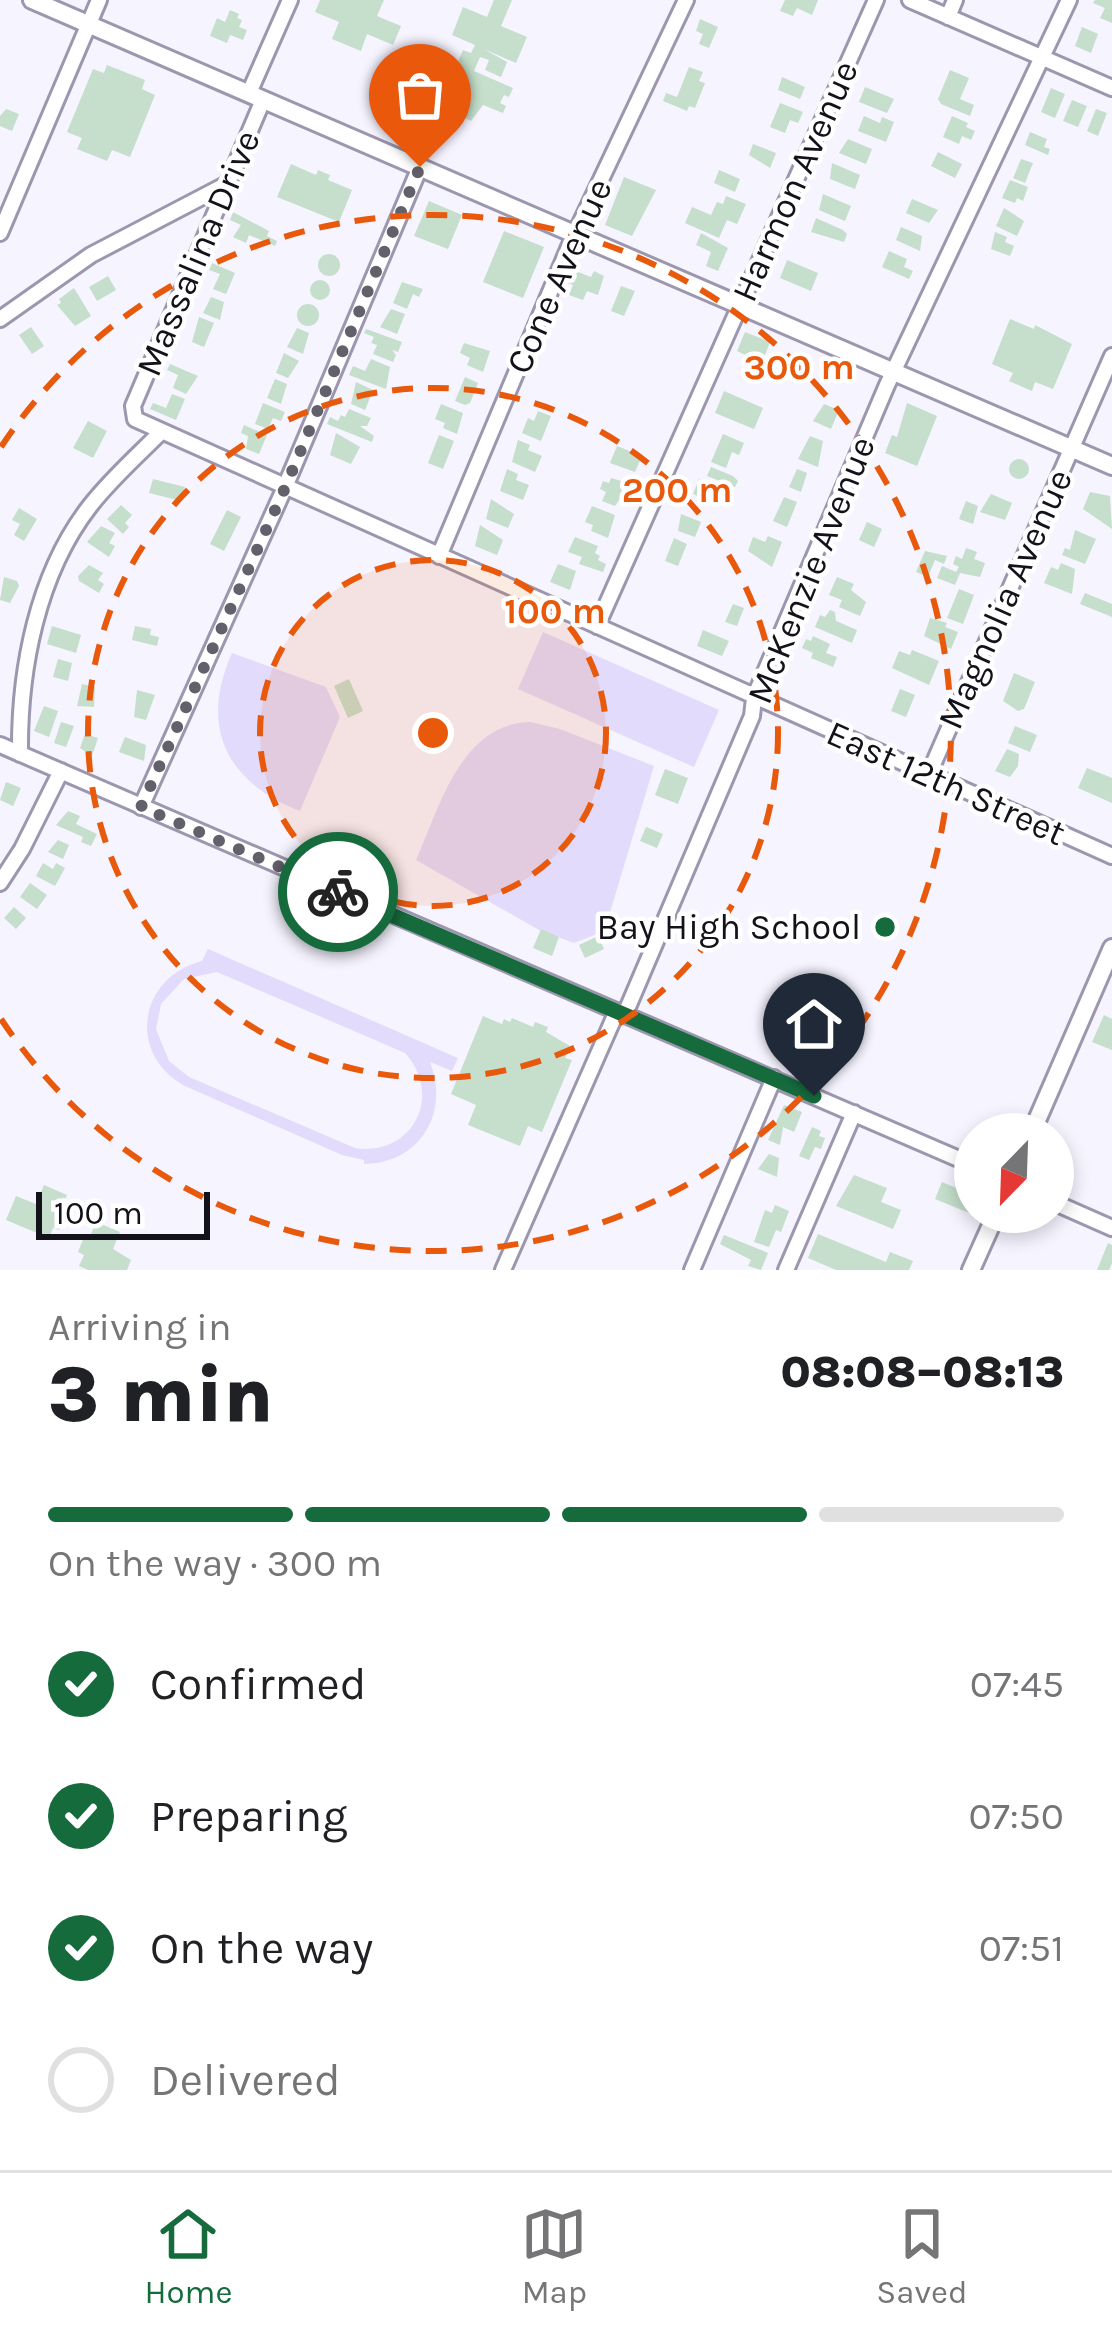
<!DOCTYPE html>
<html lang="en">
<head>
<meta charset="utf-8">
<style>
	:root { --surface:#fff; --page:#f2f2f2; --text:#202124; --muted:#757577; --line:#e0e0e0; --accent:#166b3d }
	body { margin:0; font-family:Karla,sans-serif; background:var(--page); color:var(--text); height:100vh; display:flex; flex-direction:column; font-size:45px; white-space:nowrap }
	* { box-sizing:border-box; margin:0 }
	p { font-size:39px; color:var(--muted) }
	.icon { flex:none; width:66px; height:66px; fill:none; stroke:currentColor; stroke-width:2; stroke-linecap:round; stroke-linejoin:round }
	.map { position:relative; height:1270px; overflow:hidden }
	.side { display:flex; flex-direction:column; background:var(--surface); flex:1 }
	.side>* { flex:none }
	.needle { width:78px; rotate:203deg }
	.fabs { position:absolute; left:954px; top:1113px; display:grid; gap:24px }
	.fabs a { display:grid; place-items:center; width:120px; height:120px; border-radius:50%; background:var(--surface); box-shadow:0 6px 18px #0003; font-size:60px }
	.scale { position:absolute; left:36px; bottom:30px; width:174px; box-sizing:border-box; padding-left:12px; border:6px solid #13111a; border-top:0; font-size:33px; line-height:42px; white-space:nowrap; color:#13111a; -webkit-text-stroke:9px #fff; paint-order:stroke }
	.pin { position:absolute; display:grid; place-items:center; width:102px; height:102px; color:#fff; margin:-123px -51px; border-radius:50% 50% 50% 0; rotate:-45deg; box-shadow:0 0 12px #0007 }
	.pin .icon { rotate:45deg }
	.courier { position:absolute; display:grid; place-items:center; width:120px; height:120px; margin:-60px; border:9px solid #166b3d; border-radius:50%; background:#fff; color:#222; box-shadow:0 3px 15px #0007 }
	.summary em { font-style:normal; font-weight:800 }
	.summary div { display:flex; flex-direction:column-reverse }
	.summary { display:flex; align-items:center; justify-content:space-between; height:204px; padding:0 48px }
	h1 { font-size:78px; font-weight:800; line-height:90px }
	.bar { display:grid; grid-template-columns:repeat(4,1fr); gap:18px 12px; align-content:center; height:144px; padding:0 48px }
	.bar i { height:15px; border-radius:9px; background:var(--line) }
	.bar .current { background:var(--accent) }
	.bar p { grid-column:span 4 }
	ol { padding:0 48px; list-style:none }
	li { display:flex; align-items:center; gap:36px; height:132px }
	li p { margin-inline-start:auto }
	li .icon { padding:12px; border-radius:50%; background:var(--accent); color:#fff; stroke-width:4 }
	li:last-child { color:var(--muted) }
	li i { width:66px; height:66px; border:6px solid var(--line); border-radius:50% }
	.dock { display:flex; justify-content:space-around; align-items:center; height:168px; border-top:3px solid var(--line); background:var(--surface); font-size:33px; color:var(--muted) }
	.dock a { display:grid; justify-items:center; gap:6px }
	.dock .current { color:var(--accent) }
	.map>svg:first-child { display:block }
	.green { fill:#e2dbfc; fill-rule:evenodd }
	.building { fill:#c5dfcc }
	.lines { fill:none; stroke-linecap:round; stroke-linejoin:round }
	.minor-casing { stroke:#9c96af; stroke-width:20 }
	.major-casing { stroke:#9c96af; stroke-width:22 }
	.minor { stroke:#fff; stroke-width:14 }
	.major { stroke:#fff; stroke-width:16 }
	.done { stroke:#62606a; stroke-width:12; stroke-dasharray:0 21.6 }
	.route { stroke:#166b3d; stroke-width:15 }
	.ring { fill:none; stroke:#e8590c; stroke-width:6; stroke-dasharray:21 15 }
	.poi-dot { fill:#166b3d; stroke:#fff; stroke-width:4.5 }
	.labels { text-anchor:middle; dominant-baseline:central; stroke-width:9; stroke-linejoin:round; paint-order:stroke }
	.street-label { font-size:36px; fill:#13111a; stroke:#fff }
	.poi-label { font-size:36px; fill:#13111a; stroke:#fff; text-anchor:end }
	.centre { fill:#e8590c; stroke:#fff; stroke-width:6 }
	.ring-label { font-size:36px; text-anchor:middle; font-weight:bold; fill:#e8590c; stroke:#fff; stroke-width:9; stroke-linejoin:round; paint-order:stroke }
</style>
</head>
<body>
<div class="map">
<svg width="1112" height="1270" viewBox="0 0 1112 1270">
	<rect width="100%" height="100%" fill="#f6f4ff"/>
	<path class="green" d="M543,632L719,710L694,767L518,689Z
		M232,653L326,687L340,717L300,811C226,782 199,727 232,653Z
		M530,722L560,729L654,766L608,919L597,934L574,943L539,930L416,860C439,808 461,723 530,722Z
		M208,949L458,1058L452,1071L430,1062C450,1113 420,1163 364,1164V1160L342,1155L185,1086C126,1054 139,977 202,961ZM217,972L405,1053C444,1096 412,1157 355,1148L189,1077L169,1061L156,1029L161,1004L184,979Z"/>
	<path class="building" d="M320,0H384L377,16L401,26L393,45L367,34L361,51L332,39L339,22L315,12Z
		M494,0H512L501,26L527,37L516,63L484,49L507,62L501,77L485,70L489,60L480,57L474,71L513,88L509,97L504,95L500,103L506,106L503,113L483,105L471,121L428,99L431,92L438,94L441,87L422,79L428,66L452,76L463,50L471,53L475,45L452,35L463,7L487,17Z
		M785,0H818L812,15L797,8L793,16L780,11Z
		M1095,0H1112V23L1100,18L1105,8L1093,3Z
		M230,10L239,14L237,18L242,20L239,27L247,30L243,40L230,35L227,43L210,36L217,18L225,22Z
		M700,19L718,27L709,48L699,44L703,34L696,31Z
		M1082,27L1098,34L1091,53L1075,46Z
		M107,65L145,80L142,89L155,95L130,157L112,150L107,161L77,149L82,138L67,132L93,69L104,73Z
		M689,67L703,72L699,81L705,83L695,108L689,106L687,111L663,101L666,93L677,97Z
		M950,70L969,78L960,99L974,105L970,116L941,104L938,99Z
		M782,77L805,87L800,99L778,90Z
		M865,87L894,99L887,113L859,102Z
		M1051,88L1065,94L1055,118L1041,112Z
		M1072,100L1087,106L1078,127L1063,121Z
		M780,103L803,112L798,123L790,120L785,133L770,127Z
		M6,109L19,114L12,131L0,126V116Z
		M1096,109L1107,113L1098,136L1087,131Z
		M864,116L880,123L882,117L894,122L886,142L858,131Z
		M952,116L968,123L966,127L975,131L971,140L962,136L959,144L943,137Z
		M1030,132L1047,139L1044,147L1050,149L1048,155L1025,145Z
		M848,139L872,149L866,164L839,153Z
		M753,144L776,153L770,168L749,155Z
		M938,152L962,164L955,178L931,166Z
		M1021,159L1033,163L1025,183L1013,178Z
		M832,163L860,175L855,189L830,179Z
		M291,164L316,175L318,170L330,175L328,180L352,190L339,222L277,197Z
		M719,170L740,179L735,192L714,183Z
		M624,177L656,190L632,236L605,225Z
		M1010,180L1028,187L1023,201L1017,198L1015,203L1002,198Z
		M823,194L851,206L845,221L819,210Z
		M726,196L746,204L737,224L727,220L719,238L685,223L692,207L711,215L717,202L723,204Z
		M912,199L938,210L929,223L906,213Z
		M429,201L462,215L448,249L414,236Z
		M1004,208L1024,221L1017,236L996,226Z
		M233,212L269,231L267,236L277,241L275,246L249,235L246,243L233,237L241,225L230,220Z
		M816,218L843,230L847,234L844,242L811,232Z
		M901,227L922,236L920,251L896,240Z
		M504,231L544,247L523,298L483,282Z
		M995,232L1007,237L1005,242L1014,246L1010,256L991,249Z
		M701,233L728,248L718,271L706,266L711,252L696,245Z
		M889,251L907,259L904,267L913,271L909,279L882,267Z
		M318 265a11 11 0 1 1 22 0a11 11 0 1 1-22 0Z
		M787,260L818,273L811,291L780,278Z
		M212,263L235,273L226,294L213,289L220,274L209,270Z
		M573,270L591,277L594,271L604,276L598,295L587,291L583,300L569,295L573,285L568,283Z
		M108,276L116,290L97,301L89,287Z
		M310 290a10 10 0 1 1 20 0a10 10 0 1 1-20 0Z
		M402,282L423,289L419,297L413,294L407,309L393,303Z
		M621,286L635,291L624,316L611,311Z
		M74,288L91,316L75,326L57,305L61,303L59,299Z
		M211,297L224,302L220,320L203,313Z
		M297 315a11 11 0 1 1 22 0a11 11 0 1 1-22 0Z
		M391,309L405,314L397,334L380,327Z
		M199,317L214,323L204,347L192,342Z
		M1010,319L1034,329L1035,325L1072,344L1053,389L1035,382L1032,391L1009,381L1013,373L992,364Z
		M31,327L44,346L32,354L19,335Z
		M297,328L309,333L303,354L287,347Z
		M366,329L402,342L398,352L392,350L396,355L393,362L373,354L377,345L371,343L374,337L364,333Z
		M745,332L770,342L762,363L737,351Z
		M464,343L490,351L483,372L467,365L470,358L460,353Z
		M284,353L299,361L288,378L276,373Z
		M371,359L390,367L386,389L349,375L353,366L365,371Z
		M170,364L198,376L186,394L173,388L178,375L167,370Z
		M465,377L478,383L470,403L465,405L455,401Z
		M275,379L287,384L281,404L267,398Z
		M356,382L373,390L365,410L351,404Z
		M724,391L763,408L754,429L715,413Z
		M172,394L185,399L176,420L150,409L153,403L166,408Z
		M263,403L285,412L281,421L273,418L268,429L255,424Z
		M907,403L937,416L917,466L885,453L892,435L897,437Z
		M441,404L463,413L457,434L443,428L445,423L435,419Z
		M824,404L839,410L831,429L813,421Z
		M349,409L371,418L367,426H360L374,436L372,442L327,424L330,417L338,421L341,415L345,417Z
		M538,411L551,416L541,441L522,433L528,418L534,421Z
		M88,421L107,431L93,458L73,448Z
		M244,425L267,435L259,454L246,449L248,436L241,433Z
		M336,433L360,447L351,464L330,455Z
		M723,434L744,443L739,455L732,452L726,468L711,462Z
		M439,435L454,441L443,469L428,463Z
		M810,436L823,441L818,467L798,459Z
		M518,440L530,445L528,450L542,456L535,472L512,462Z
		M617,446L642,456L635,472L610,463Z
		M1009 469a10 10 0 1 1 20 0a10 10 0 1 1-20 0Z
		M711,467L733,476L738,481L735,487L707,476Z
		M507,469L518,474L516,480L529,485L523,500L500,491Z
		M797,469L807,473L801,492L789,487Z
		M611,478L631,484L615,506L602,501L606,492L600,489L603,481L609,483Z
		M153,479L185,487L181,501L149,493Z
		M699,479L720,488L714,503L693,494Z
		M1090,492L1110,496L1112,529L1083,509Z
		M991,494L1012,503L1005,520L980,512Z
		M784,497L797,502L787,527L773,521Z
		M491,499L514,514L508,528L486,519Z
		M966,501L978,506L973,524L959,519Z
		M121,505L132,515L125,523L129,527L123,534L107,519Z
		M592,506L615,515L608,538L591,531L593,525L585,522Z
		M19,508L37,519L24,541L14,535L20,524L12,520Z
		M227,510L241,517L224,551L210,544Z
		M681,514L701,522L695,537L678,531Z
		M867,522L882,529L874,547L859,540Z
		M480,525L503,540L497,555L475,546Z
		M101,526L115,533L109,543L115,546L109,557L87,542Z
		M1075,530L1096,539L1085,564L1062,555L1065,548L1070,550Z
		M768,536L782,542L772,567L748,551L753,537L765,542Z
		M575,537L598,546L595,553L600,556L598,560L606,564L603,572L579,564L582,557L568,552Z
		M674,538L687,544L678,566L665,561Z
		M966,548L977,552L974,559L985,563L980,577L960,573L955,585L937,578L942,566L956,572L959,567L953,564L956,556L962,559Z
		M925,551L947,556L944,564L935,560L928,577L916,572Z
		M1061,563L1075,569L1072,594L1044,583L1051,567L1058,570Z
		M558,564L576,571L570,590L550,582Z
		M89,565L103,573L98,580L104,584L99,593L79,581L78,576Z
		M4,577L17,581L19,586L10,603L0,600Z
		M837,577L854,584L851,590L866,602L860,616L839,607L842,600L829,595Z
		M959,589L974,595L963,624L947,618Z
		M1085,593L1112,604V617L1080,604Z
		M733,604L744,608L737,626L725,622Z
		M830,610L835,612L836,621L857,630L852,643L815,627L820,615L825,617Z
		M930,618L947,623L945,627L958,632L951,649L924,636Z
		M52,626L81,635L76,653L47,644Z
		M135,626L151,629L150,635L159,637L157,646L132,640Z
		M703,630L729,641L722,656L697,646Z
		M813,636L830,644L826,653L837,657L833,667L811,658L813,653L802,648L806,639L811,641Z
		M912,650L939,661L929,685L892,668L899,651L910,655Z
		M58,659L72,663L68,681L53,677Z
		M1014,673L1035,682L1024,709L1018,711L1003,701Z
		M349,679L363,711L348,718L334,686Z
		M82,684L95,687L94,707L77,706Z
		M900,689L915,695L906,717L891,711Z
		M137,690L155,695L146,720L134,717Z
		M44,706L58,711L49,737L34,731Z
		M61,722L74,726L66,747L54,743Z
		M1015,726L1037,735L1030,752L1008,743Z
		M85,734L98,738L92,756L80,748Z
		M125,737L146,745L144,761L119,752Z
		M1007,749L1019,754L1018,766L1010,777L995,771Z
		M1087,768L1112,778V803L1078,788Z
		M665,769L688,778L678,804L655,795Z
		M6,782L21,788L13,806L0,800Z
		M68,811L80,816L76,824L97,834L91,846L81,842L83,837L56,825Z
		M646,827L663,834L657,848L640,841Z
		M58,840L69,845L63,859L48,852Z
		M43,863L53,869L56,863L65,868L55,886L36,876Z
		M30,883L47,895L37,909L20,897Z
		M14,907L26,918L16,929L4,918Z
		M541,929L559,937L552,956L533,948Z
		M598,936L604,949L585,958L579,945Z
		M1104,1015L1112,1019V1050L1092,1042Z
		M483,1016L502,1024L504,1019L510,1022L512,1018L533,1027L535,1022L548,1027L546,1032L570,1046L565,1058L572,1060L542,1132L528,1126L520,1146L468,1125L476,1105L451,1094Z
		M784,1105L802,1112L794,1132L783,1127L780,1145L768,1140Z
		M812,1127L821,1131L819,1136L825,1138L821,1149L815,1147L809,1160L799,1156Z
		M769,1154L779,1158L777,1177L758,1169Z
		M854,1175L887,1188L881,1202L901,1210L893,1229L836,1206Z
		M942,1182L975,1196L974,1215L935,1199Z
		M44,1185L67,1195L59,1214L65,1216L59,1230L53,1228L49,1238L6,1220L16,1196L36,1204Z
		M775,1205L789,1211L781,1232L776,1230L769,1247L754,1242L765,1210L772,1213Z
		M96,1222L120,1232L113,1249L131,1260L127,1270H88L79,1266L84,1255L78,1252L84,1237L89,1239Z
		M818,1234L886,1262L890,1252L913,1261L909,1270H836L808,1258Z
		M724,1235L768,1253L761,1270L748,1266L751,1260L720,1244Z
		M1108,1243L1112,1245V1263L1109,1270H1097Z"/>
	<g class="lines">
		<g class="minor-casing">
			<path id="minor" d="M910,0L1112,88
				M948,17L955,0
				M249,93L290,0
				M263,100L133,406L135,419L1112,856
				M0,233L99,0
				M0,319L91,255L227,184
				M439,556L569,247L686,0
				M597,626L876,0
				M0,745L975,1166
				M20,754C19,670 37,574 90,506C110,480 137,456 161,432
				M928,776L1112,356
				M141,807L285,487L420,167
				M0,883L22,849L61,771
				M625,1014L752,716L754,698L887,385L1069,0
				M1053,1202L1112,1228
				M503,1270L617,1011
				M692,1270L774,1078
				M786,1270L854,1113"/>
		</g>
		<g class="major-casing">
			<path id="major" d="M32,0L1112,466
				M1031,1134L1112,948
				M971,1270L997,1212"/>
		</g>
		<use href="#minor" class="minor"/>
		<use href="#major" class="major"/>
	</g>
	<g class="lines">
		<path class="done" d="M338,892L141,807L285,488L420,167"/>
		<path class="route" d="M338,892L814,1096"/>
	</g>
	<circle cx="433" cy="733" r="173" fill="#e8590c" fill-opacity=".12"/>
	<g class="ring">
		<circle cx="433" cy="733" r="173"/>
		<circle cx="433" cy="733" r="345"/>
		<path d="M1 447A518 518 0 1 1 1 1019"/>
	</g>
	<circle class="poi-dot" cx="885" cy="927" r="12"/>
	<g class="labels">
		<g class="street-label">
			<text transform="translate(795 181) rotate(-66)">Harmon Avenue</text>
			<text transform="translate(198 253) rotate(-67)">Massalina Drive</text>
			<text transform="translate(559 276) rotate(-66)">Cone Avenue</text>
			<text transform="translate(811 570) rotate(-68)">McKenzie Avenue</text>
			<text transform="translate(1005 599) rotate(-66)">Magnolia Avenue</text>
			<text transform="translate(946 783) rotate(24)">East 12th Street</text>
		</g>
		<g class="poi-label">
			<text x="861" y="927">Bay High School</text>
		</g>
	</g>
	<circle cx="433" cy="733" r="18" class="centre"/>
	<g class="ring-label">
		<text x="799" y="379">300 m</text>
		<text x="677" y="502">200 m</text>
		<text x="555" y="623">100 m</text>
	</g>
</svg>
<div class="fabs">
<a><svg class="needle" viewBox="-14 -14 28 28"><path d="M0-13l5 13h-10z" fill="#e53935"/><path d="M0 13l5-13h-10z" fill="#757577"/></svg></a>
</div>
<div class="scale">100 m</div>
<div class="pin" style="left:420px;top:167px;background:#ea580c"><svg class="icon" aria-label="bag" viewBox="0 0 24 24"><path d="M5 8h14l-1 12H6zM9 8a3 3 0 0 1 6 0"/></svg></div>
<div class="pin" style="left:814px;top:1096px;background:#1f2937"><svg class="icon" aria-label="home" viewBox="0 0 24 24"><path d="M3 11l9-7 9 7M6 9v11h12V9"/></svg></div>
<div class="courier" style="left:338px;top:892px"><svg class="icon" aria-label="bike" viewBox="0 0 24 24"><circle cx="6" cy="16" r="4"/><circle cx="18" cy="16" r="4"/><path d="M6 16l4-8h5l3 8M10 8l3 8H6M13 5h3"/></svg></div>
</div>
<section class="side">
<div class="summary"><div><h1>3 min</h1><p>Arriving in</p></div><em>08:08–08:13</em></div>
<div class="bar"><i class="current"></i><i class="current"></i><i class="current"></i><i></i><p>On the way · 300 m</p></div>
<ol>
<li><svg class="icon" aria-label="check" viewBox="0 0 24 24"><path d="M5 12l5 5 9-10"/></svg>Confirmed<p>07:45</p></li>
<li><svg class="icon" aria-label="check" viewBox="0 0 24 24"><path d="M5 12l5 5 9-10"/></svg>Preparing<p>07:50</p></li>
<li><svg class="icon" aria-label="check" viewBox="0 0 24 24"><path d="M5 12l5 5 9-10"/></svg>On the way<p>07:51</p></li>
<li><i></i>Delivered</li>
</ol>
</section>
<nav class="dock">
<a class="current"><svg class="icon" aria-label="home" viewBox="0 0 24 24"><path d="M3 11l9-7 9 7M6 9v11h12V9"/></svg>Home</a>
<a><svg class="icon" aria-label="map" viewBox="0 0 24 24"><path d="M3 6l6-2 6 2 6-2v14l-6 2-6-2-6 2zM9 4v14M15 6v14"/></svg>Map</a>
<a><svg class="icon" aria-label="saved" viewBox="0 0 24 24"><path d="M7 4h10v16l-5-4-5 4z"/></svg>Saved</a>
</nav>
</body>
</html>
